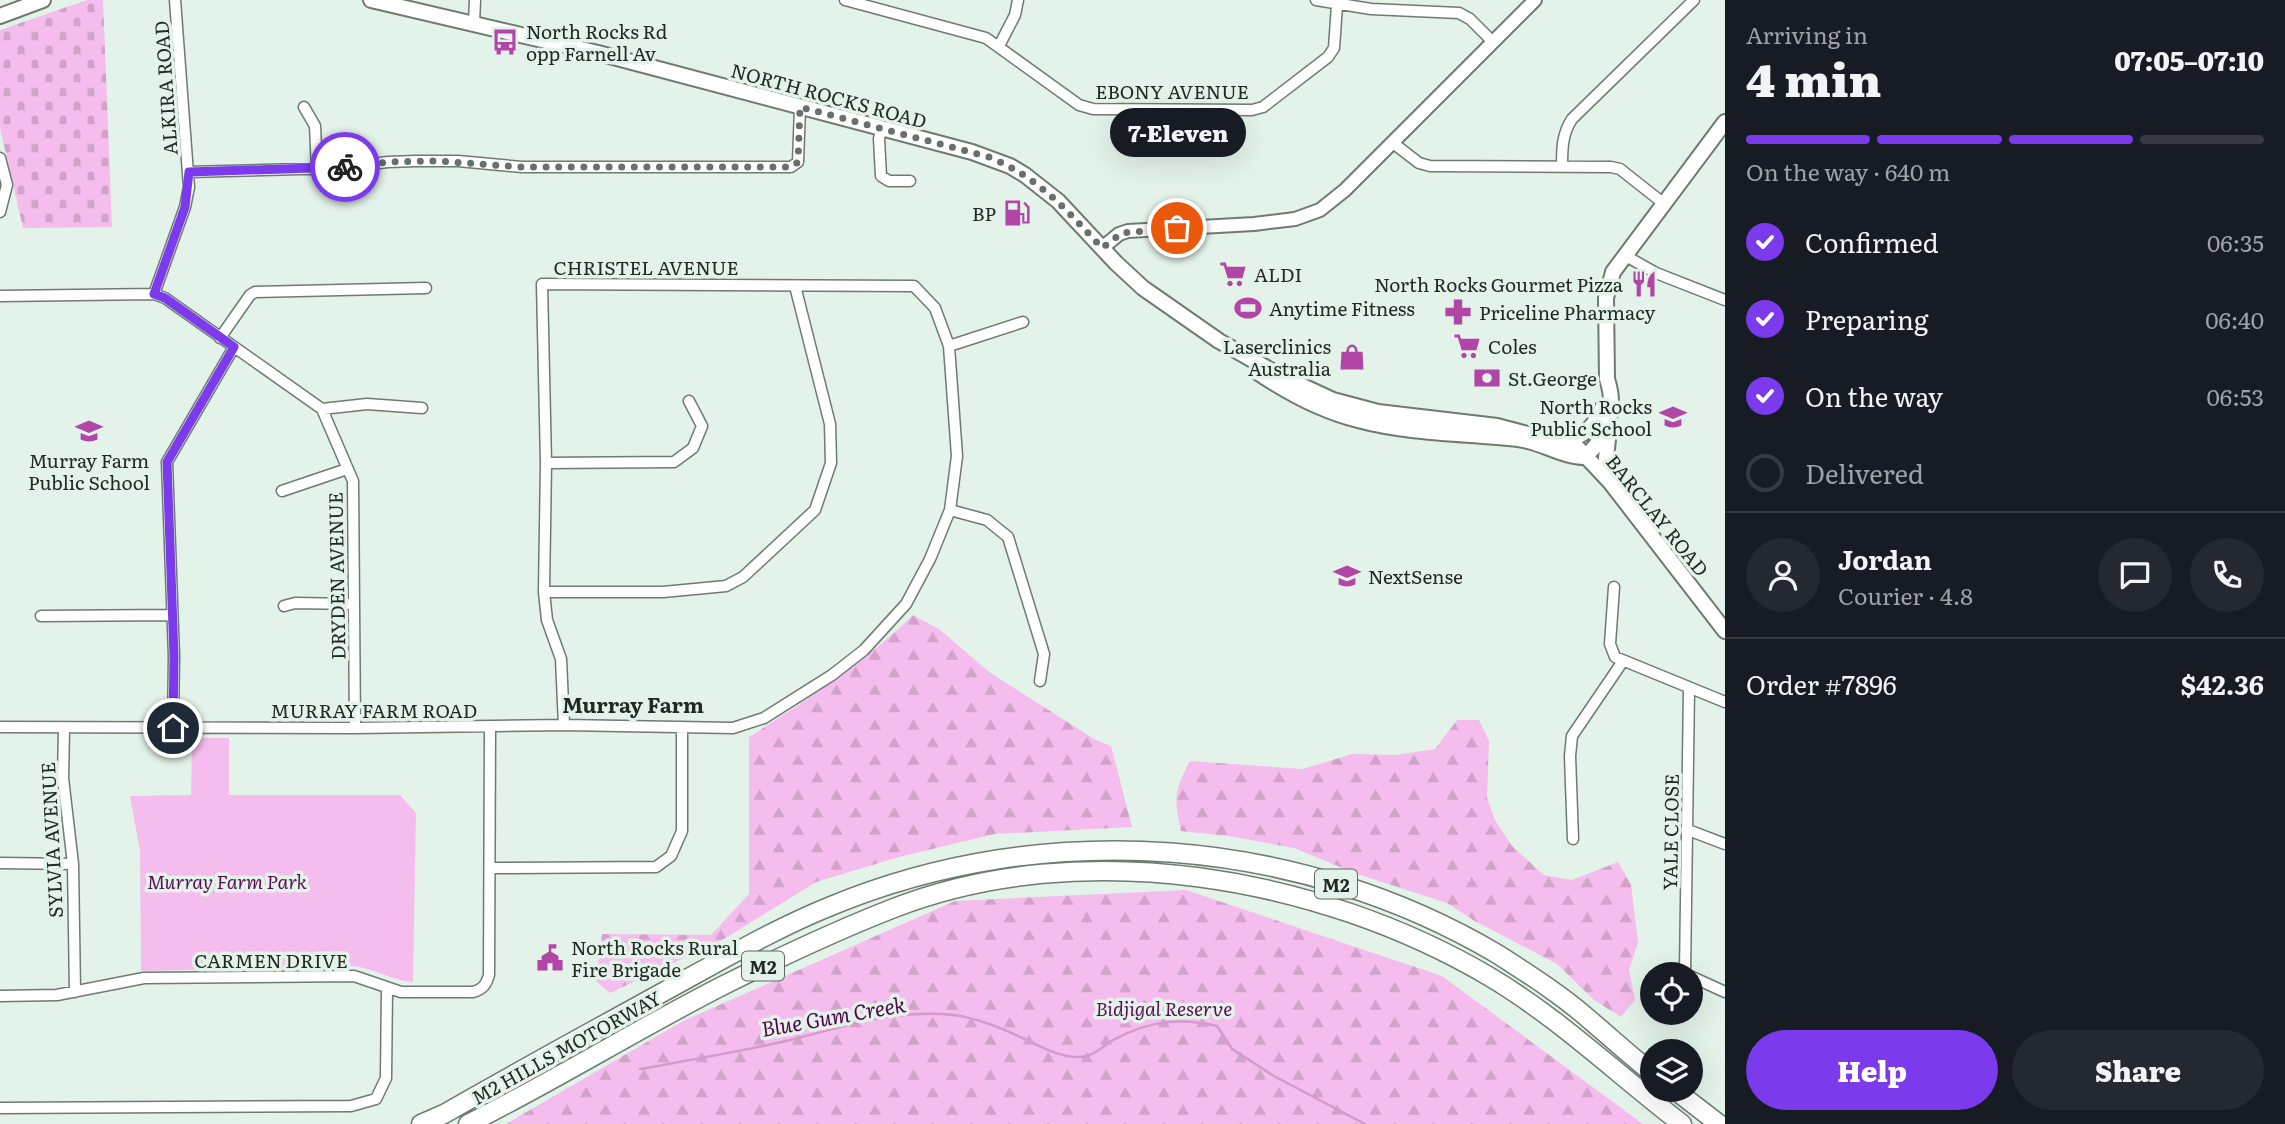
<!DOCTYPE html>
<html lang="en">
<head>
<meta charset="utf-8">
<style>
	:root { --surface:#171b24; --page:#242831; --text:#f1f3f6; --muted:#9ea1a6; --line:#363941; --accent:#7c3aed }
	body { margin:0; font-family:Literata,serif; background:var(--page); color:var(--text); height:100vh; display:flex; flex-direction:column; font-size:26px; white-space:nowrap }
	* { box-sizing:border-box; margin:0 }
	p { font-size:23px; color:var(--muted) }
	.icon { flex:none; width:38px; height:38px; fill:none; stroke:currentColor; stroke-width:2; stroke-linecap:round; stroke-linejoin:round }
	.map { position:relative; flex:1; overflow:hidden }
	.sheet { display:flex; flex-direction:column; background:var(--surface); width:560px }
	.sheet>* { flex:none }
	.buttons { position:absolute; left:1640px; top:962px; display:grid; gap:14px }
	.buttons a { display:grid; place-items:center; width:63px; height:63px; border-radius:50%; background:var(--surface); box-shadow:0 7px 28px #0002; font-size:35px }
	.pin { position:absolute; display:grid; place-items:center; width:60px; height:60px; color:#fff; margin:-30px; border:4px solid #fff; border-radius:50%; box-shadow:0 2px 7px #0007 }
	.courier { position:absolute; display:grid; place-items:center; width:70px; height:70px; margin:-35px; border:5px solid #7c3aed; border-radius:50%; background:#fff; color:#222; box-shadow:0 2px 9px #0007 }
	.bubble { position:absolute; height:49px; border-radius:24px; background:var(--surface); box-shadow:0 7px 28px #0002; font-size:23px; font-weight:800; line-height:49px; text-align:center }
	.head em { font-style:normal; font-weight:800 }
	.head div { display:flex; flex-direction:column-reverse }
	.head { display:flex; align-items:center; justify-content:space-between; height:119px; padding:0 21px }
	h1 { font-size:46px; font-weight:800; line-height:52px }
	.bar { display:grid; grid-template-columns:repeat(4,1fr); gap:10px 7px; align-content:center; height:84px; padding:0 21px }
	.bar i { height:9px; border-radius:5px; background:var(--line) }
	.bar .current { background:var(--accent) }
	.bar p { grid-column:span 4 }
	.line { display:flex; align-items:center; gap:18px; padding:0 21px; border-top:2px solid var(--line) }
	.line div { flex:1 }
	.round { display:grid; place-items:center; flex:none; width:74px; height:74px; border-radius:37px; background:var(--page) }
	ol { padding:0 21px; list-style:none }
	li { display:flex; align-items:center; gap:21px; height:77px }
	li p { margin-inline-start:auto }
	li .icon { padding:7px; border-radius:50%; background:var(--accent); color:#fff; stroke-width:4 }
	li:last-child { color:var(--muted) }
	li i { width:38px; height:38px; border:4px solid var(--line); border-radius:50% }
	.button { display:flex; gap:14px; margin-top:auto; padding:14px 21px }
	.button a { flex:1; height:80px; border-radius:42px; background:var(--accent); color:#fff; font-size:28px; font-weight:800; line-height:80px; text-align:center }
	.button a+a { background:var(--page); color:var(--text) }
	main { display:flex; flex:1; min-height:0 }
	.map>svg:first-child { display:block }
	.green { fill:#f5bded }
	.forest { fill:url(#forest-firs) }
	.cemetery { fill:url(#cemetery-stones) }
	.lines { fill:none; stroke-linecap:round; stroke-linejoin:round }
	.stream { stroke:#d599cc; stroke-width:2.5 }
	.minor-casing { stroke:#6d7b71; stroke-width:13 }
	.tertiary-casing { stroke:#6d7b71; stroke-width:16 }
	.secondary-casing { stroke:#6d7b71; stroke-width:18 }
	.motorway-casing { stroke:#6d7b71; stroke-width:21 }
	.minor { stroke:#fff; stroke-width:10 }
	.tertiary { stroke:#fff; stroke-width:12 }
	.secondary { stroke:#fff; stroke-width:14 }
	.motorway { stroke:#fff; stroke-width:18 }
	.done { stroke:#67706a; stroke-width:7; stroke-dasharray:0 12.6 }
	.route { stroke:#7c3aed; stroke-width:9 }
	.labels { text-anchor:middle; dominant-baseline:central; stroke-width:7; stroke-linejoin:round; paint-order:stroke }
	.shield { fill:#e4f3e9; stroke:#5d6660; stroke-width:2 }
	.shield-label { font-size:18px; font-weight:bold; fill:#232925 }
	.poi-label { font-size:19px; fill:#232925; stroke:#e4f3e9; text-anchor:start }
	.street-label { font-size:19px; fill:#232925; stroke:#e4f3e9 }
	.park-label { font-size:19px; font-style:italic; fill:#570f52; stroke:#e4f3e9 }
	.neighbourhood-label { font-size:21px; font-weight:bold; fill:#232925; stroke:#e4f3e9 }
	.water-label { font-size:21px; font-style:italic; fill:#4f044a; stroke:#e4f3e9 }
</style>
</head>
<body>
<main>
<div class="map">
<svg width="1725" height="1124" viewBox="0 0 1725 1124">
	<defs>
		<pattern id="forest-firs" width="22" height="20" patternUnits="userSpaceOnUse" patternTransform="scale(1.75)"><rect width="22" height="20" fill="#f5bded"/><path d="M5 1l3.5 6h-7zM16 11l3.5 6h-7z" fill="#d2a2cb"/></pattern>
		<pattern id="cemetery-stones" width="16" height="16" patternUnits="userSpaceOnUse" patternTransform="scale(1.75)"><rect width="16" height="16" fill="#f5bded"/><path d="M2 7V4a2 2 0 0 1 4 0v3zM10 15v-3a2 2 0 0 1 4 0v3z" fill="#d2a2cb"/></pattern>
	</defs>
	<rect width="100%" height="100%" fill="#e4f3e9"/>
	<path class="green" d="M192,738H229V795H400L416,813L413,982C392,981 374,968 353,966L141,971L140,851L130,796L191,795Z"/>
	<path class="forest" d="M913,615L939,629L989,672L1094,739L1111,746L1132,827L995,834L899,857L816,882L724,939L610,993L596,981L602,934L711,935L749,894V737C807,700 864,663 913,615Z
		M1457,720H1479L1489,741L1487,798L1495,820L1512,846L1544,875L1572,880L1618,862L1631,884L1638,943L1629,970L1635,1000L1621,1017L1594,1000L1557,964L1473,920L1447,903L1357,874L1294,848L1228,836L1181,831C1174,798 1174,791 1190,761L1303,769L1352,754L1396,755L1435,749Z
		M1186,890L1442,976L1643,1124H506L683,1021L955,901Z"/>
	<path class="cemetery" d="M87,0H103L112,227L23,228L0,128V30Z"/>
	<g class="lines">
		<path class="stream" d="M640,1069C689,1060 738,1052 786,1041C841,1028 884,1011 942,1014C968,1015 995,1025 1018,1036C1036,1044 1057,1057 1078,1057C1093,1058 1102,1046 1115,1039C1149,1021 1180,1017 1217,1026L1232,1049L1274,1076L1365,1124"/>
		<g class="minor-casing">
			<path id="minor" d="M845,0L986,38L1079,105L1093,109L1252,110L1263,107L1328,57L1334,48L1337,5
				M1316,0L1371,9L1459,13L1470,19L1493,42
				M474,23L475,0
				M999,46L1015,15L1018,0
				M304,107L315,126L317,169
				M881,129L879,139L881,176L889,181H910
				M1393,143L1419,163L1430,166L1611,167L1620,169L1663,203
				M0,158L7,185L0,212
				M1562,167C1562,149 1562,134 1572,119L1694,0
				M189,172L337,168L388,162L416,161H458L522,167H791L798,162L800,107
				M1624,255L1656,273L1725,300
				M154,294L185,207L189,187L175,0
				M0,296L154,294L165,298L322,409L353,481L355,728
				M220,338L250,295L255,292L426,288
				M949,346L1023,322
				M322,409L367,404L422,408
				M546,463L674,462L693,448L702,426L689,401
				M282,491L347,469
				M950,510L987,520L1008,537L1044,654L1040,681
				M1614,587L1610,644L1615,657L1725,702
				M544,592H663L726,586L743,577L815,510L831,463L830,424L795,286
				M284,606L295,603L354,604
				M41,616L172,615
				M0,727L355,728L564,725L733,728L764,718L832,675L864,650L906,604L930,559L950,510L957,456L949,346L935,308L914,286L542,284L546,463L544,592L547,620L561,659L564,725
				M173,728L174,656L167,462L234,347
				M64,729L63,778L73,864L75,992
				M1688,830L1725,844
				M1573,839L1570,756L1572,736L1623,661
				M0,863L73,864
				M490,868L656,867L671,856L682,831V727
				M1688,975L1685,973L1689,688
				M1690,976L1725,992
				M0,996L57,995L144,978L354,976L401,992H473C483,989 486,985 489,975L490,728
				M0,1108L351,1106L376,1099L386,1078L387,987"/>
		</g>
		<g class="tertiary-casing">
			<path id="tertiary" d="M1102,248L1119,234L1128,231L1254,224L1295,219L1320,210L1345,190L1535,0"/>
		</g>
		<g class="secondary-casing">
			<path id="secondary" d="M371,0L598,53L972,152L1010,166L1025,175L1058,201L1116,263L1143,288L1219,341L1281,376L1333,400L1378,412L1497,426L1577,447L1610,482L1725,631
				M0,16L43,0
				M1257,372C1288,393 1321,411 1358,420C1410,434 1465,433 1518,439C1542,442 1562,457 1585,457C1608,436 1617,409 1607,379L1606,298L1613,272L1725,122
				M1609,430L1606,458L1609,479
				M1562,440C1583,439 1595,426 1603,407"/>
		</g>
		<g class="motorway-casing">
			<path id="motorway" d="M1675,1090L1719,1124
				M421,1124L444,1114C517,1072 591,1032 665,991C720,961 774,929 831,906C1046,817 1299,836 1499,955C1530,975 1563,996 1591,1021C1611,1038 1631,1056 1652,1073
				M468,1124C554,1081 636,1030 722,986C778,958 835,931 894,908C1082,835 1319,876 1490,977C1559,1018 1618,1075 1682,1124"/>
		</g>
		<use href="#minor" class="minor"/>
		<use href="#tertiary" class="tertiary"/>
		<use href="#secondary" class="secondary"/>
		<use href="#motorway" class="motorway"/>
	</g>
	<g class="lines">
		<path class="done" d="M345,167L388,162L437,161L522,167H791L798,162L800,107L989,157C1038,177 1067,210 1102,248L1122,233L1177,228"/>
		<path class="route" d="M173,728L174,656L167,462L234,347L165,298L154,294L185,207L189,172L345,167"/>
	</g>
	<defs>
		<g id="bus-bare" transform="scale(2.1)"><path d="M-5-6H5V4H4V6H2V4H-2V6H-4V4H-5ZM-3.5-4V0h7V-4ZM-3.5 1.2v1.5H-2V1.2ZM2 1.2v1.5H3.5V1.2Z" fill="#b146a7" stroke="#e4f3e9" stroke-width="2.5" paint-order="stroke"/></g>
		<g id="fuel-bare" transform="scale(2.1)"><path d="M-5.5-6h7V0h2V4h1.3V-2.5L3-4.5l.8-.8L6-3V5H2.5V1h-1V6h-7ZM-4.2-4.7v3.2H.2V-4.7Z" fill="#b146a7" stroke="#e4f3e9" stroke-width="2.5" paint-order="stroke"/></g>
		<g id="supermarket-bare" transform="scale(2.1)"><path d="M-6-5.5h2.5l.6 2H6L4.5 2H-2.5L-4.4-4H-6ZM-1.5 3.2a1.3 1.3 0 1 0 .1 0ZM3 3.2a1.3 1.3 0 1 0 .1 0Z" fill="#b146a7" stroke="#e4f3e9" stroke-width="2.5" paint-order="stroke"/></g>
		<g id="restaurant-bare" transform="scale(2.1)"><path d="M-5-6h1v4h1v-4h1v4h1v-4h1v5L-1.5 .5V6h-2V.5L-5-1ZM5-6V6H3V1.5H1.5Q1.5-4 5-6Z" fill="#b146a7" stroke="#e4f3e9" stroke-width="2.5" paint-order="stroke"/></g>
		<g id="stadium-bare" transform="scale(2.1)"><path d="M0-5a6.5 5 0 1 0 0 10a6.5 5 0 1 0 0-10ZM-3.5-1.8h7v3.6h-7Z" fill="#b146a7" stroke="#e4f3e9" stroke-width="2.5" paint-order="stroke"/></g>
		<g id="pharmacy-bare" transform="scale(2.1)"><path d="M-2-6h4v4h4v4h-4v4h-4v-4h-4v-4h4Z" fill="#b146a7" stroke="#e4f3e9" stroke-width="2.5" paint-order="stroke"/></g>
		<g id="shop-bare" transform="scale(2.1)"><path d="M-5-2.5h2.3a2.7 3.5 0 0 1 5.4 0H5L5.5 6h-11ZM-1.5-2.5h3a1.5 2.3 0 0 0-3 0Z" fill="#b146a7" stroke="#e4f3e9" stroke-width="2.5" paint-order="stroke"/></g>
		<g id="bank-bare" transform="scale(2.1)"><path d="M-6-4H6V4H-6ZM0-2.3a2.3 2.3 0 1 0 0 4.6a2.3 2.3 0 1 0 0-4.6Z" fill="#b146a7" stroke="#e4f3e9" stroke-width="2.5" paint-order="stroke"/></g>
		<g id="school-bare" transform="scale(2.1)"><path d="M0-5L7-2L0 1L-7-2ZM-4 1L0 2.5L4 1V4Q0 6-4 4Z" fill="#b146a7" stroke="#e4f3e9" stroke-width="2.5" paint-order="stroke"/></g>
		<g id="civic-bare" transform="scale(2.1)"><path d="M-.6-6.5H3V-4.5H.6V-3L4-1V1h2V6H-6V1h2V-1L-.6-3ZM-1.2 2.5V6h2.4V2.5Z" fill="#b146a7" stroke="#e4f3e9" stroke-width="2.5" paint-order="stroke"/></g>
	</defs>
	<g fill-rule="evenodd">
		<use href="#bus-bare" x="505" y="42"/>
		<use href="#fuel-bare" x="1017" y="213"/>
		<use href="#supermarket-bare" x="1233" y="274"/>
		<use href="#restaurant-bare" x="1644" y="284"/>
		<use href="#stadium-bare" x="1248" y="308"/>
		<use href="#pharmacy-bare" x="1458" y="312"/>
		<use href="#supermarket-bare" x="1467" y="346"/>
		<use href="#shop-bare" x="1352" y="357"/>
		<use href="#bank-bare" x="1487" y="378"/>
		<use href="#school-bare" x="1673" y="417"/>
		<use href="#school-bare" x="89" y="431"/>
		<use href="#school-bare" x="1347" y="576"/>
		<use href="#civic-bare" x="550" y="958"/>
	</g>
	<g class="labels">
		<g class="shield">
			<rect x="1315" y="869.5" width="42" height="29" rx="5"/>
			<rect x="742" y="951.5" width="42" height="29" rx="5"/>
		</g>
		<g class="shield-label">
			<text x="1336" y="884">M2</text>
			<text x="763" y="966">M2</text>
		</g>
		<g class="poi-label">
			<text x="526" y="31">North Rocks Rd<tspan x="526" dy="22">opp Farnell Av</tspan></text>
			<text x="996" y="213" text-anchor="end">BP</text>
			<text x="1254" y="274">ALDI</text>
			<text x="1623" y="284" text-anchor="end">North Rocks Gourmet Pizza</text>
			<text x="1269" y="308">Anytime Fitness</text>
			<text x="1479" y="312">Priceline Pharmacy</text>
			<text x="1331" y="346" text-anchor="end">Laserclinics<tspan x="1331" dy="22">Australia</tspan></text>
			<text x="1488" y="346">Coles</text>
			<text x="1508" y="378">St.George</text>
			<text x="1652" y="406" text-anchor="end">North Rocks<tspan x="1652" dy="22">Public School</tspan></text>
			<text x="89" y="460" text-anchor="middle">Murray Farm<tspan x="89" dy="22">Public School</tspan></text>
			<text x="1368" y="576">NextSense</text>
			<text x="571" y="947">North Rocks Rural<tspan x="571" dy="22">Fire Brigade</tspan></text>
		</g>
		<g class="street-label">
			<text transform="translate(165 88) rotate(-94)">ALKIRA ROAD</text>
			<text x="1172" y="91">EBONY AVENUE</text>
			<text transform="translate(829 95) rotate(15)">NORTH ROCKS ROAD</text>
			<text x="646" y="267">CHRISTEL AVENUE</text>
			<text transform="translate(1658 515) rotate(51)">BARCLAY ROAD</text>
			<text transform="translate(336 576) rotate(-91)">DRYDEN AVENUE</text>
			<text x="374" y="710">MURRAY FARM ROAD</text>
			<text transform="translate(1670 832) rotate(-89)">YALE CLOSE</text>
			<text transform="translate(51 840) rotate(-93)">SYLVIA AVENUE</text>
			<text x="271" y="960">CARMEN DRIVE</text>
			<text transform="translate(566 1047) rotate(-29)">M2 HILLS MOTORWAY</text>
		</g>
		<g class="park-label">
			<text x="227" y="881">Murray Farm Park</text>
			<text x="1164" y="1008">Bidjigal Reserve</text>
		</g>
		<g class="neighbourhood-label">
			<text x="633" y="703">Murray Farm</text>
		</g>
		<g class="water-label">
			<text transform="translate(833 1015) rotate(-10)">Blue Gum Creek</text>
		</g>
	</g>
</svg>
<div class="buttons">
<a><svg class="icon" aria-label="locate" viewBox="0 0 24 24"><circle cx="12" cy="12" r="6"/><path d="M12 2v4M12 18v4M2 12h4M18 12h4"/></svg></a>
<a><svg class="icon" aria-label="layers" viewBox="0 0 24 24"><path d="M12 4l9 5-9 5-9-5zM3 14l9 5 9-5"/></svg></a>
</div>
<div class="pin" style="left:1177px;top:228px;background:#ea580c"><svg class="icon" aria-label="bag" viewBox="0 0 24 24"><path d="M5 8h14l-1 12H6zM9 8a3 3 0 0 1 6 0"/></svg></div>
<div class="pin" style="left:173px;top:728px;background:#1f2937"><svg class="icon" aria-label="home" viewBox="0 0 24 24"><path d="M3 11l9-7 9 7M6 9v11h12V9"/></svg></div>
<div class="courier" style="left:345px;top:167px"><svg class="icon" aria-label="bike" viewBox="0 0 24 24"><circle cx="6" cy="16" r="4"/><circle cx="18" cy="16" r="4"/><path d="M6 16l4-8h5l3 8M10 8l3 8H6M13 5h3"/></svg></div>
<div class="bubble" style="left:1110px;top:108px;width:136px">7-Eleven</div>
</div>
<section class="sheet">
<div class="head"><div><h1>4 min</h1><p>Arriving in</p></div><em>07:05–07:10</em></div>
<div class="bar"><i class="current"></i><i class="current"></i><i class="current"></i><i></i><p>On the way · 640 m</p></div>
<ol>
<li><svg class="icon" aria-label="check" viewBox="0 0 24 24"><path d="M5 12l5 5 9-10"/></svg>Confirmed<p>06:35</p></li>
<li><svg class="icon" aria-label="check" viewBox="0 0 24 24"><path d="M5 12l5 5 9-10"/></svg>Preparing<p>06:40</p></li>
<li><svg class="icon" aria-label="check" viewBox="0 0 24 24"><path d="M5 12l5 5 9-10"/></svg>On the way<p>06:53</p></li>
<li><i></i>Delivered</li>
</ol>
<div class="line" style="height:126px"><a class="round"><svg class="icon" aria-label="person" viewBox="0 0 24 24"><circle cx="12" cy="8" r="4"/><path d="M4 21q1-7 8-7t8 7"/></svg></a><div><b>Jordan</b><p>Courier · 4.8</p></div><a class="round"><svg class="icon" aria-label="chat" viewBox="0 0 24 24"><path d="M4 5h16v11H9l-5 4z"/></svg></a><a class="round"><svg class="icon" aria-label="phone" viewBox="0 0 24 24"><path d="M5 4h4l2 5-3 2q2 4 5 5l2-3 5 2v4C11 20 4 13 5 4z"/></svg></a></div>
<div class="line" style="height:91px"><div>Order #7896</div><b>$42.36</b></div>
<div class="button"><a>Help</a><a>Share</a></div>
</section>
</main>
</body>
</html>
